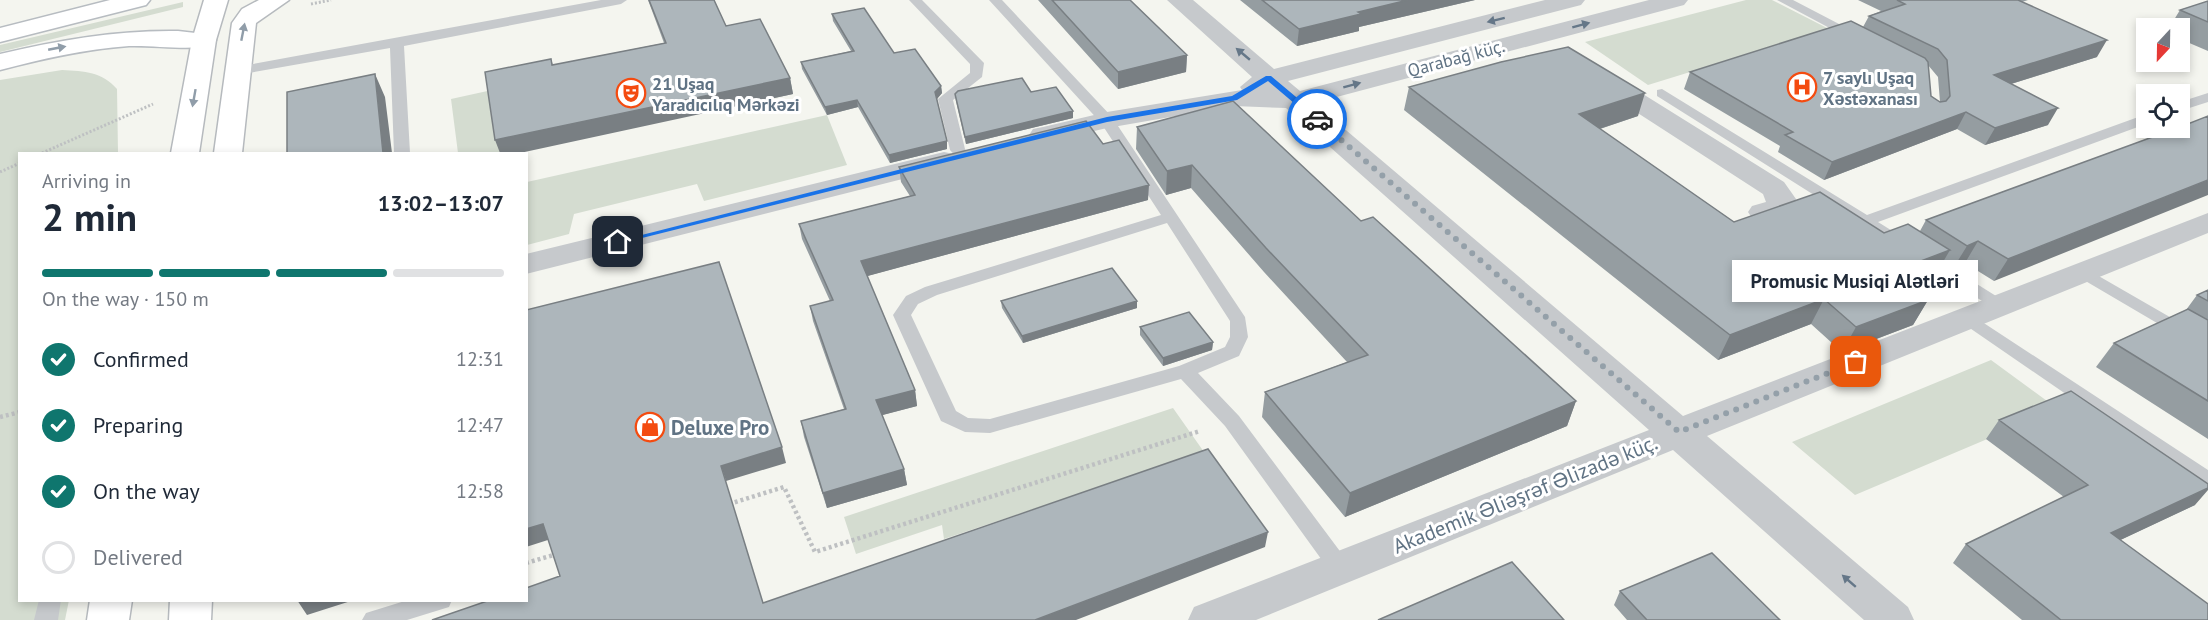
<!DOCTYPE html>
<html lang="en">
<head>
<meta charset="utf-8">
<style>
	:root { --surface:#fff; --page:#f2f2f3; --text:#1f2937; --muted:#747a83; --line:#e0e1e3; --accent:#0f766e }
	body { margin:0; font-family:"PT Sans",sans-serif; background:var(--page); color:var(--text); height:100vh; display:flex; flex-direction:column; font-size:22px; white-space:nowrap }
	* { box-sizing:border-box; margin:0 }
	p { font-size:20px; color:var(--muted) }
	.icon { flex:none; width:33px; height:33px; fill:none; stroke:currentColor; stroke-width:2; stroke-linecap:round; stroke-linejoin:round }
	.map { position:relative; flex:1; overflow:hidden }
	.sheet { position:absolute; left:18px; top:152px; width:510px; height:450px; display:flex; flex-direction:column; background:var(--surface); border-radius:0px; box-shadow:0 3px 9px #0003 }
	.sheet>* { flex:none }
	.needle { width:39px; rotate:202deg }
	.buttons { position:absolute; left:2136px; top:18px; display:grid; gap:12px }
	.buttons a { display:grid; place-items:center; width:54px; height:54px; border-radius:0px; background:var(--surface); box-shadow:0 3px 9px #0003; font-size:30px }
	.pin { position:absolute; display:grid; place-items:center; width:51px; height:51px; color:#fff; margin:-26px; border-radius:12px; box-shadow:0 3px 9px #0006 }
	.courier { position:absolute; display:grid; place-items:center; width:60px; height:60px; margin:-30px; border:4px solid #1a73e8; border-radius:50%; background:#fff; color:#222; box-shadow:0 2px 8px #0007 }
	.bubble { position:absolute; height:42px; border-radius:0px; background:var(--surface); box-shadow:0 3px 9px #0003; font-size:20px; font-weight:600; line-height:42px; text-align:center }
	.overview em { font-style:normal; font-weight:600 }
	.overview div { display:flex; flex-direction:column-reverse }
	.overview { display:flex; align-items:center; justify-content:space-between; height:102px; padding:0 24px }
	h1 { font-size:39px; font-weight:600; line-height:45px }
	.bar { display:grid; grid-template-columns:repeat(4,1fr); gap:9px 6px; align-content:center; height:72px; padding:0 24px }
	.bar i { height:8px; border-radius:4px; background:var(--line) }
	.bar .selected { background:var(--accent) }
	.bar p { grid-column:span 4 }
	ol { padding:0 24px; list-style:none }
	li { display:flex; align-items:center; gap:18px; height:66px }
	li p { margin-inline-start:auto }
	li .icon { padding:6px; border-radius:50%; background:var(--accent); color:#fff; stroke-width:4 }
	li:last-child { color:var(--muted) }
	li i { width:33px; height:33px; border:3px solid var(--line); border-radius:50% }
	.map>svg:first-child { display:block }
	.green { fill:#d4dcd0 }
	.lines { fill:none; stroke-linecap:round; stroke-linejoin:round }
	.secondary-casing { stroke:#b7bcc1; stroke-width:3 }
	.primary-casing { stroke:#b6babe; stroke-width:3 }
	.path-far1 { stroke:#bec0c2; stroke-width:3; stroke-dasharray:2 2; stroke-linecap:butt }
	.path { stroke:#bec0c2; stroke-width:4.5; stroke-dasharray:3 3; stroke-linecap:butt }
	.lane { fill:#c6c9cc; fill-rule:evenodd }
	.street { fill:#c6c9cc; fill-rule:evenodd }
	.secondary { fill:#fff; fill-rule:evenodd }
	.primary { fill:#fff; fill-rule:evenodd }
	.wall { fill:#959da1; fill-rule:evenodd }
	.shaded-wall { fill:#797f83 }
	.building { fill:#adb6bb; stroke:#797f83; stroke-width:1.5 }
	.oneway { fill:#657788 }
	.oneway2 { fill:#909da9 }
	.route { fill:#1a73e8 }
	.done { stroke:#94a0a9; stroke-width:6; stroke-dasharray:0 10.8 }
	.labels { text-anchor:middle; dominant-baseline:central; stroke-width:6; stroke-linejoin:round; paint-order:stroke }
	.far-street-label { font-size:18px; fill:#607384; stroke:#fff }
	.far-poi-label { font-size:18px; font-weight:bold; fill:#607384; stroke:#fff; text-anchor:start }
	.poi-label { font-size:21px; font-weight:bold; fill:#607384; stroke:#fff; text-anchor:start }
	.street-label { font-size:21px; fill:#607384; stroke:#fff }
</style>
</head>
<body>
<div class="map">
<svg width="2208" height="620" viewBox="0 0 2208 620">
	<rect width="100%" height="100%" fill="#f4f5ef"/>
	<path class="green" d="M1746,0H1772L1829,29L1648,85L1585,42Z
		M183,2V7L0,52V45Z
		M62,70C85,71 102,72 117,89L118,153H20V600H69L65,620H0V80Z
		M492,90L501,153H458L451,99Z
		M827,115L847,165L704,201L697,184L574,214L569,234L527,245V182Z
		M1991,360L2058,409L1855,495L1792,442Z
		M1173,408L1204,452L944,539L942,525L856,554L844,517Z"/>
	<g class="lines">
		<g class="secondary-casing">
			<path id="secondary" d="M110,0H150L146,5L0,42V28Z
				M178,31L213,35L216,40L213,45C190,51 154,45 129,46C85,49 42,59 0,70V54C59,40 117,30 178,31Z"/>
		</g>
		<g class="primary-casing">
			<path id="primary" d="M204,0H228L216,40L199,153H171L192,40Z
				M259,0H289L256,23L242,153H214L232,23L242,9Z
				M90,600H132L129,620H87Z
				M170,600H212L211,620H169Z"/>
		</g>
		<path class="path-far1" d="M311,4L331,0
			M42,153L153,104
			M0,172L20,163"/>
		<path class="path" d="M0,417L20,412
			M729,504L784,487L815,552L1200,431
			M526,563L557,554"/>
		<path class="lane" d="M601,0H627L621,4L404,46L410,153H394L390,48L237,75L230,71L237,67Z
			M909,0H922L984,63L982,77L953,100L965,149L971,156L968,159H958L950,150L938,99L970,73V64Z
			M989,0H1002L1112,117L1245,317L1248,337L1239,356L1198,373L1239,416L1348,562L1351,568L1348,574L1340,577L1332,574L1225,426L1181,379L990,433L965,432L941,421L893,315L906,296L925,287L1161,215L1101,123ZM1167,223L1230,321V337L1225,347L1179,366L990,419L968,418L956,411L911,315L918,304L937,295Z
			M1777,0H1793L1864,37L1857,41L1852,40Z
			M1662,89L1867,215L2141,116L2146,115V124L1878,222L2004,301L2007,305L1998,311L1657,96V90Z
			M2208,93V102L2180,111V102Z
			M2083,267L2208,339V353L2077,276L2074,272Z
			M1967,312L2208,470V489L2201,487L1961,322L1958,318L1961,314Z
			M39,600H61L58,620H34Z
			M408,600H452L449,607L407,620H362L366,613Z"/>
		<path class="street" d="M1167,0H1193L1274,69L1545,0H1585L1581,5L1288,81L1300,91L1649,0H1688L1684,5L1314,103L1683,416L2208,213V233L1707,436L1908,607L1914,620H1864L1673,450L1256,620H1188L1194,607L1649,430L1286,108L1234,106L1107,128L1043,143L1033,141L1029,135L1033,129L1043,127L1107,112L1242,90L1240,87L1252,77Z
			M1605,73L1614,76L1784,182L1796,199L1791,213L1763,221L1752,218L1748,212L1752,206L1766,202L1763,194L1596,86L1592,81L1596,76Z
			M944,152L954,154L958,160L954,166L526,274V254Z"/>
		<use href="#secondary" class="secondary"/>
		<use href="#primary" class="primary"/>
	</g>
	<path class="wall" d="M648,0H714L726,26L790,78L793,94L730,107L495,140L551,59L553,65L664,43Z
		M1038,0H1130L1187,55L1186,72L1118,89Z
		M1240,0H1475L1359,27V31L1297,46Z
		M1858,0H2028L2022,2L2097,57L2011,84L2048,125L1985,145L1957,129L1824,180L1778,152L1780,146L1684,89L1690,72L1863,27L1869,16L1881,11ZM1928,65L1938,77L1940,102L1931,96Z
		M2208,1V51L2180,39V28H2169L2180,10Z
		M832,14L894,53L941,86L942,93L937,99L947,149L890,163L858,107L827,115L802,69L801,62L851,51L833,21Z
		M1409,87L1638,116L1600,129L1734,222L1884,233L1920,231L1926,220L2177,128L1994,281L1965,263L1954,267L1944,261L1936,274L1904,287L1928,300L1913,325L1842,352L1811,324L1718,360L1404,110Z
		M1031,92L1073,118L966,144L956,101L955,94Z
		M1137,127L1361,221L1576,401L1567,426L1345,517L1262,417L1265,392L1347,362L1264,272L1191,188L1166,195L1136,149Z
		M1103,144L1148,200L867,276L915,390L917,406L882,415L904,469L907,485L827,508L804,437L801,421L844,409L813,321L810,306L830,301L802,239L799,224L910,196L901,182L899,167Z
		M2208,290V439L2096,367L2114,343L2186,310L2197,295Z
		M1001,301H1137V308L1023,343L1002,308Z
		M1140,327L1213,342L1212,350L1163,366L1140,335Z
		M1999,420L2195,505L2120,540L2208,620H2022L1953,563L1966,544L2064,497L1986,439Z
		M1620,591L1780,620H1627L1614,605Z"/>
	<path class="shaded-wall" d="M1408,0H1475L1359,27V31L1297,46L1299,29L1358,12Z
		M2107,40L2097,57L1985,92L1994,75Z
		M1187,55L1186,72L1118,89V72Z
		M375,74L385,97L392,153H383Z
		M790,78L793,94L520,153H500L495,140Z
		M941,86L942,93L936,100L935,92Z
		M1645,93L1638,116L1572,138L1579,114Z
		M857,100L858,107L827,115L825,107Z
		M2058,108L2048,125L1985,145L1995,128Z
		M1073,111V118L966,144L965,137Z
		M1966,112L1957,129L1824,180L1832,162Z
		M947,141V149L890,163L889,155Z
		M1192,165L1191,188L1166,195L1167,171Z
		M2208,180V195L1994,281L2008,259Z
		M1149,185L1148,200L864,277L861,261Z
		M1978,241L1965,263L1954,267L1967,246Z
		M1950,250L1936,274L1870,300L1884,275Z
		M1824,299L1811,324L1718,360L1730,335Z
		M1928,300L1913,325L1842,352L1856,327Z
		M1137,301V308L1023,343L1022,336Z
		M1213,342L1212,350L1163,366V358Z
		M915,390L917,406L879,416L876,400Z
		M1576,401L1567,426L1345,517L1350,493Z
		M782,447L786,463L726,481L721,466Z
		M904,469L907,485L827,508L823,493Z
		M2208,488V490L2195,505L2095,552L2111,533Z
		M543,524L551,539L526,547V529Z
		M1268,532L1265,547L1076,620H1035Z
		M297,600H354L307,615Z"/>
	<path class="building" d="M649,0H714L726,26L760,19L790,78L495,140L485,72L551,59L552,65L666,43Z
		M1052,0H1130L1187,55L1118,72Z
		M1262,0H1408L1358,12L1361,14L1299,29Z
		M1897,0H2018L2107,40L1994,75L2058,108L1995,128L1966,112L1832,162L1785,135L1793,132L1690,72L1851,21L1925,58L1928,62L1931,96L1940,102L1946,101L1950,96L1947,60L1938,49L1869,16L1905,4Z
		M2208,1V22L2180,10Z
		M864,8L894,53L915,49L941,86L935,92L947,141L889,155L857,100L825,107L801,62L854,51L832,14Z
		M1568,47L1645,93L1579,114L1734,222L1820,192L1884,233L1908,224L1950,250L1884,275L1928,300L1856,327L1824,299L1730,335L1409,87L1501,62Z
		M375,74L383,153H287V92Z
		M1022,78L1031,92L1056,87L1073,111L965,137L955,94L958,91Z
		M1233,101L1361,221L1373,217L1576,401L1350,493L1265,392L1368,355L1266,248L1192,165L1167,171L1137,127Z
		M2208,116V180L2008,259L1978,241L1967,246L1926,220L2177,128H2180V127Z
		M1086,121L1103,144L1119,140L1149,185L861,261L915,390L876,400L904,469L823,493L801,421L846,409L810,306L833,300L799,224L915,195L899,167Z
		M719,262L782,447L721,466L763,603L1208,449L1268,532L1035,620H432L490,600H526V588L560,576L543,524L526,529V310Z
		M1112,268L1137,301L1022,336L1001,301Z
		M2208,290V301L2197,295Z
		M2188,309L2208,320V401L2114,343Z
		M1189,312L1213,342L1163,358L1140,327Z
		M2071,391L2208,484V488L2111,533L2208,604V620H2061L1966,544L2088,485L1999,420Z
		M1712,553L1780,620H1647L1620,591Z
		M1512,562L1564,620H1378Z"/>
	<defs><path id="oneway-solid" d="M-6-.8H1V-3.2L6.5 0L1 3.2V.8H-6Z" transform="scale(1.5)"/></defs>
	<g class="oneway">
		<use href="#oneway-solid" transform="translate(1496 20) rotate(166)"/>
		<use href="#oneway-solid" transform="translate(1581 25) rotate(-15)"/>
		<use href="#oneway-solid" transform="translate(1243 54) rotate(-140)"/>
		<use href="#oneway-solid" transform="translate(1352 85) rotate(-15)"/>
		<use href="#oneway-solid" transform="translate(1849 581) rotate(-139)"/>
	</g>
	<g class="oneway2">
		<use href="#oneway-solid" transform="translate(243 32) rotate(-79)"/>
		<use href="#oneway-solid" transform="translate(57 48) rotate(-11)"/>
		<use href="#oneway-solid" transform="translate(194 98) rotate(100)"/>
	</g>
	<path class="route" d="M1266,76H1271L1320,117V120H1314L1268,81L1237,100L1107,122L618,244L614,242L1107,117L1232,96Z"/>
	<g class="lines">
		<path class="done" d="M1317,119L1679,432L1856,362"/>
	</g>
	<defs>
		<g id="hospital-ring" transform="scale(1.5)"><circle r="9.5" fill="#fff" stroke="#f44b10" stroke-width="1.5"/><path d="M-5-5h3v3.5h4V-5h3V5h-3V1.5h-4V5h-3Z" fill="#f44b10"/></g>
		<g id="theatre-ring" transform="scale(1.5)"><circle r="9.5" fill="#fff" stroke="#f44b10" stroke-width="1.5"/><path d="M-5-5.5Q0-4 5-5.5V0Q5 5 0 6Q-5 5-5 0ZM-3.3-2.5H-1v1.5H-3.3ZM1-2.5H3.3v1.5H1ZM-2.8 1Q0 5.5 2.8 1Z" fill="#f44b10"/></g>
		<g id="shop-ring" transform="scale(1.5)"><circle r="9.5" fill="#fff" stroke="#f44b10" stroke-width="1.5"/><path d="M-5-2.5h2.3a2.7 3.5 0 0 1 5.4 0H5L5.5 6h-11ZM-1.5-2.5h3a1.5 2.3 0 0 0-3 0Z" fill="#f44b10"/></g>
	</defs>
	<g fill-rule="evenodd">
		<use href="#hospital-ring" x="1802" y="87"/>
		<use href="#theatre-ring" x="631" y="93"/>
		<use href="#shop-ring" x="650" y="427"/>
	</g>
	<g class="labels">
		<g class="far-street-label">
			<text transform="translate(1456 58) rotate(-15)">Qarabağ küç.</text>
		</g>
		<g class="far-poi-label">
			<text x="1823" y="77">7 saylı Uşaq<tspan x="1823" dy="21">Xəstəxanası</tspan></text>
			<text x="652" y="83">21 Uşaq<tspan x="652" dy="21">Yaradıcılıq Mərkəzi</tspan></text>
		</g>
		<g class="poi-label">
			<text x="671" y="427">Deluxe Pro</text>
		</g>
		<g class="street-label">
			<text transform="translate(1525 494) rotate(-22)">Akademik Əliəşrəf Əlizadə küç.</text>
		</g>
	</g>
</svg>
<div class="buttons">
<a><svg class="needle" viewBox="-14 -14 28 28"><path d="M0-13l5 13h-10z" fill="#e53935"/><path d="M0 13l5-13h-10z" fill="#747a83"/></svg></a>
<a><svg class="icon" aria-label="locate" viewBox="0 0 24 24"><circle cx="12" cy="12" r="6"/><path d="M12 2v4M12 18v4M2 12h4M18 12h4"/></svg></a>
</div>
<div class="pin" style="left:1856px;top:362px;background:#ea580c"><svg class="icon" aria-label="bag" viewBox="0 0 24 24"><path d="M5 8h14l-1 12H6zM9 8a3 3 0 0 1 6 0"/></svg></div>
<div class="pin" style="left:618px;top:242px;background:#1f2937"><svg class="icon" aria-label="home" viewBox="0 0 24 24"><path d="M3 11l9-7 9 7M6 9v11h12V9"/></svg></div>
<div class="courier" style="left:1317px;top:119px"><svg class="icon" aria-label="car" viewBox="0 0 24 24"><path d="M5 17H2v-5l4-1 3-4h7l3 4 3 1v5h-3M9 17h6M6 11h13"/><circle cx="7" cy="17" r="2"/><circle cx="17" cy="17" r="2"/></svg></div>
<div class="bubble" style="left:1732px;top:260px;width:246px">Promusic Musiqi Alətləri</div>
<section class="sheet">
<div class="overview"><div><h1>2 min</h1><p>Arriving in</p></div><em>13:02–13:07</em></div>
<div class="bar"><i class="selected"></i><i class="selected"></i><i class="selected"></i><i></i><p>On the way · 150 m</p></div>
<ol>
<li><svg class="icon" aria-label="check" viewBox="0 0 24 24"><path d="M5 12l5 5 9-10"/></svg>Confirmed<p>12:31</p></li>
<li><svg class="icon" aria-label="check" viewBox="0 0 24 24"><path d="M5 12l5 5 9-10"/></svg>Preparing<p>12:47</p></li>
<li><svg class="icon" aria-label="check" viewBox="0 0 24 24"><path d="M5 12l5 5 9-10"/></svg>On the way<p>12:58</p></li>
<li><i></i>Delivered</li>
</ol>
</section>
</div>
</body>
</html>
